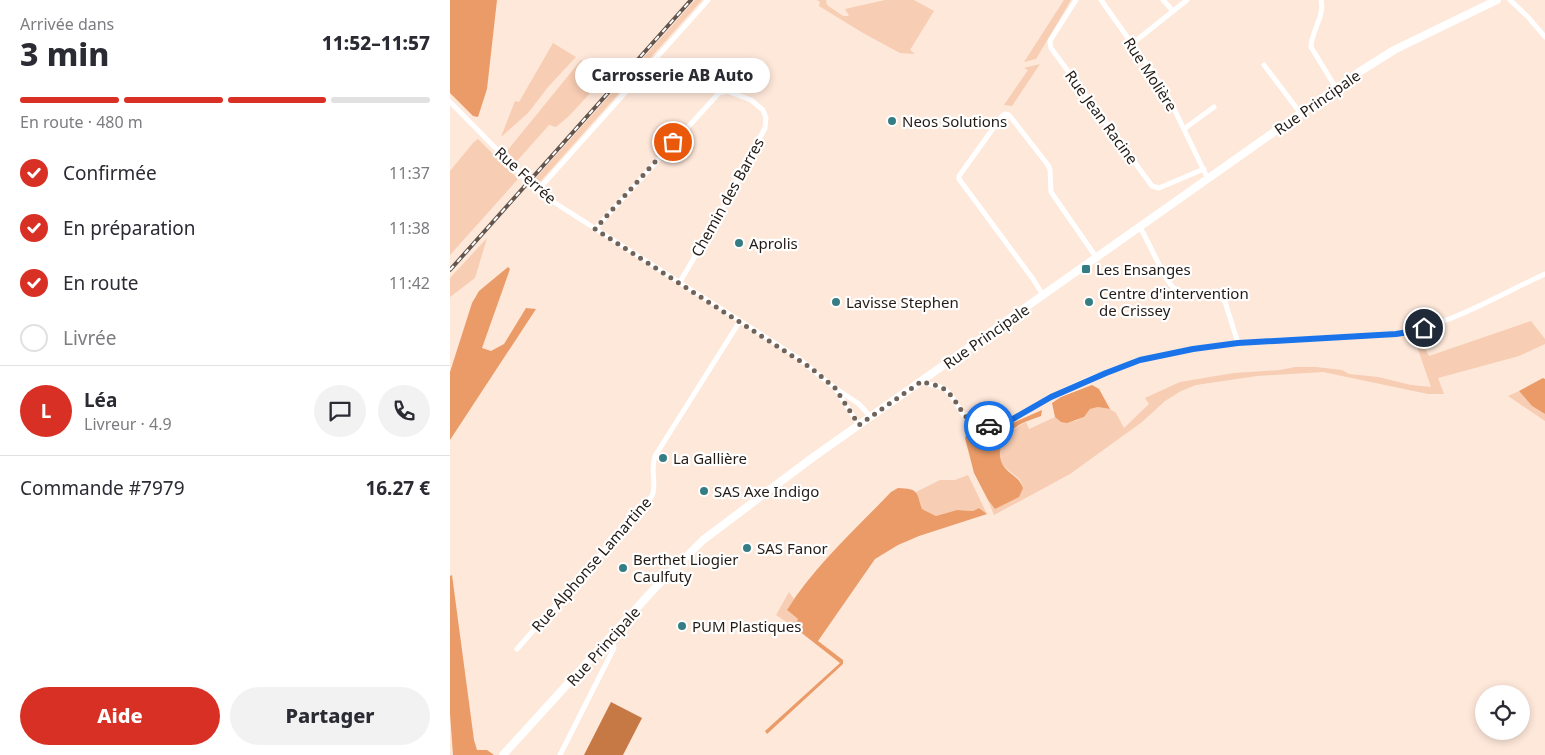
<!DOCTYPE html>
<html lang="fr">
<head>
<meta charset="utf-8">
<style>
	:root { --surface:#fff; --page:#f2f2f3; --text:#2b2b33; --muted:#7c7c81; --line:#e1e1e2; --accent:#d93025 }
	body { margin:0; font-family:"Noto Sans",sans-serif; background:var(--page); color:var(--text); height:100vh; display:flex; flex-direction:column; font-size:19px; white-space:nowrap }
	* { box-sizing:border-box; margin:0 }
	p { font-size:16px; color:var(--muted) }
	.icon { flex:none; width:28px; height:28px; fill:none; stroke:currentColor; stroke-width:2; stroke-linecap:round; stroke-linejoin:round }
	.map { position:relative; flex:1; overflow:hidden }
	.side { display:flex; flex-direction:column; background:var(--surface); width:450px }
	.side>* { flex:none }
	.controls { position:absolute; left:1025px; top:685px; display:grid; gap:10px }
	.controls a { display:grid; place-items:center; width:55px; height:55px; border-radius:50%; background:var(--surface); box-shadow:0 2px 8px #0003; font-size:25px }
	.pin { position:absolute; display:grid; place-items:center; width:42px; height:42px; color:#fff; margin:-21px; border:2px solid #fff; border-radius:50%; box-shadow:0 1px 5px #0007 }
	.courier { position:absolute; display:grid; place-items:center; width:50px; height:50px; margin:-25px; border:4px solid #1a73e8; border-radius:50%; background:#fff; color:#222; box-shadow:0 1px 6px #0007 }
	.bubble { position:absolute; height:35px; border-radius:18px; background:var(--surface); box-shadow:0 2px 8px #0003; font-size:16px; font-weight:800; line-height:35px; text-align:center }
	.overview em { font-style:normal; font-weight:800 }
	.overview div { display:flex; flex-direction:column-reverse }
	.overview { display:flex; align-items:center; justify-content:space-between; height:85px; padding:0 20px }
	h1 { font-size:32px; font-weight:800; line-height:38px }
	.bar { display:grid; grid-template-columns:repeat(4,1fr); gap:8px 5px; align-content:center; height:60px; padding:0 20px }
	.bar i { height:6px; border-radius:4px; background:var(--line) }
	.bar .selected { background:var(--accent) }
	.bar p { grid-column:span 4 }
	.line { display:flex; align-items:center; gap:12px; padding:0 20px; border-top:1px solid var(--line) }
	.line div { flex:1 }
	.round { display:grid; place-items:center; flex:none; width:52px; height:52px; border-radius:26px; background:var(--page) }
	ol { padding:0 20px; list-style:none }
	li { display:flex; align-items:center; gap:15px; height:55px }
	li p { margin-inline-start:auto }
	li .icon { padding:5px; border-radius:50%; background:var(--accent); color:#fff; stroke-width:4 }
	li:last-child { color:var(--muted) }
	li i { width:28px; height:28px; border:2px solid var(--line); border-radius:50% }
	.primary-button { display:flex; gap:10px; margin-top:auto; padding:10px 20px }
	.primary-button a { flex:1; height:58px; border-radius:30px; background:var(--accent); color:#fff; font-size:20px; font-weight:800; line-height:58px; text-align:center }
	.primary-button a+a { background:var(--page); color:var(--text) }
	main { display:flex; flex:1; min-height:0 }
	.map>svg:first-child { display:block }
	.green { fill:#f7cdb3 }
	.forest { fill:#ea9b67 }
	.water { fill:#c67945 }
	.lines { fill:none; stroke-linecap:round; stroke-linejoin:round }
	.street { stroke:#fff; stroke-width:5 }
	.secondary { stroke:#fff; stroke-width:8 }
	.rail-casing { stroke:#62554d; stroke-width:4 }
	.rail { stroke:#fff; stroke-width:2; stroke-dasharray:5.5; stroke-linecap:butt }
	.done { stroke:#70635a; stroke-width:5; stroke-dasharray:0 9 }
	.route { stroke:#1a73e8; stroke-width:6 }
	.poi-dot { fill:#357d84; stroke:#fff; stroke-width:2 }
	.labels { text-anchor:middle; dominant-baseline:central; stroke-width:4.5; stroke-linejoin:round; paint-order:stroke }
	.street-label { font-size:15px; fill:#241b15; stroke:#fff }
	.poi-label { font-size:15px; fill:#241b15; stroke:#fff; text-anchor:start }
</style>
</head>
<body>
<main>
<section class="side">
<div class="overview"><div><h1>3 min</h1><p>Arrivée dans</p></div><em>11:52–11:57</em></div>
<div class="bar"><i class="selected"></i><i class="selected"></i><i class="selected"></i><i></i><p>En route · 480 m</p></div>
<ol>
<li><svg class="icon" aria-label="check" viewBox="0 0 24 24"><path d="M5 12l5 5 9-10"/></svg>Confirmée<p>11:37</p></li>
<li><svg class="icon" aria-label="check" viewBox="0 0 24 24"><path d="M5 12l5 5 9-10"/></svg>En préparation<p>11:38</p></li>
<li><svg class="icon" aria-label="check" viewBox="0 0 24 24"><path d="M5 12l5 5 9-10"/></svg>En route<p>11:42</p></li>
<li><i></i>Livrée</li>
</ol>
<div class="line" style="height:90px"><b class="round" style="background:var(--accent);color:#fff">L</b><div><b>Léa</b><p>Livreur · 4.9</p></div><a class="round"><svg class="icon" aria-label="chat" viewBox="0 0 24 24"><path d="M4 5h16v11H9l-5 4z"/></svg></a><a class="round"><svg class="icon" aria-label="phone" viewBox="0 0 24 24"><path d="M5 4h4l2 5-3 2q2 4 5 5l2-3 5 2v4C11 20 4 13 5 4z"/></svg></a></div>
<div class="line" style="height:65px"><div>Commande #7979</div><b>16.27 €</b></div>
<div class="primary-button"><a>Aide</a><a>Partager</a></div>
</section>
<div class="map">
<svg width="1095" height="755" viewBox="0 0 1095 755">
	<rect width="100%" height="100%" fill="#fee8da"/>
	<path class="green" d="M245,0H252L89,183L84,180Z
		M367,0H376L377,5L393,16H399L395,9L435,0H464L484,11L460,50L465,54L450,53L413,33L369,6L370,2Z
		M614,0H621L586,59L574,62Z
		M103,43L126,57L98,87L78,113L51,137L65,101L69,102Z
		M131,60L157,75L119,116L106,127L99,125L66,162L57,151Z
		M590,64L562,106L554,105L578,70L574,68Z
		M28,139L68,179L0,255V171L23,143Z
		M37,238L25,278L0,297V278Z
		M1081,321L1095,339V344L1069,356L988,378L994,394H978L873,372L807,376L746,385L731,391L715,401L692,422L620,474L544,515L538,500L545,509L573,488C572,485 571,480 568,478C554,465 540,461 555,440C561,431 567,427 576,422L579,429L605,417L611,422L625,421L634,417L640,409L648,407L660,409L666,413L674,428L699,404L695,398L730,382L784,373L830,370L845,367H866L892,370L899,374L928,377L961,385L981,387L963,335L968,334L979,356Z
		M1069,391L1082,406L1095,414V421L1058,396Z
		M518,475L537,514L529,508L523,511L507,510L486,516L472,509L466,492L490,480H505Z
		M339,592L344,599L337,610L348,619L344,627L326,615Z"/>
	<path class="forest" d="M0,0H47L37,89L28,117L23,116L0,93Z
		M58,267L60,269L32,348L41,351L54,344L76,308L86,309L0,440V372L22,303L29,291Z
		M1093,378L1095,379V414L1082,406L1069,391Z
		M642,385L649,389L660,409L648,407L640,409L634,417L617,423L611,422L605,417L602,403L611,397Z
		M592,410L591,416C583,419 573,422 566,427C552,436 544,455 555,468C563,477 568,476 573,488L569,497L545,509L538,500L524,473L515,438L518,430L521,429L528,436L540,438L546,434L547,430Z
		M448,488C469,489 466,491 472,509L486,516L507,510L523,511L529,508L537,514L469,536L448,545L425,559L368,641L393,660V664L317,734L315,731L390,663L344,627L348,619L337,610C364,566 405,530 441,492Z
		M2,575L24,740L27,750H37L44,755H3L0,714V576Z"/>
	<path class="water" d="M161,702L192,718L173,755H134Z"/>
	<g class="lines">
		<path class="street" d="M626,0L603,36L600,41L601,48L702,186L709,188L754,169
			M651,0L715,90L758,179
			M713,0L723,11
			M871,0C875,17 861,31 861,47L886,88
			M1060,0L1078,17L1095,37
			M683,43L737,0
			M814,65L851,114
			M0,102L77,180L102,201L348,358L385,388L409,404L421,417
			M734,129L764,107
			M88,190L258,0
			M689,226C698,239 715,282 724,288C741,300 760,282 775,302L788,343
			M145,229L269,93L277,91L301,100L313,110L316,118L315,128L270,213L230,282
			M593,295L583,279L509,179V176L552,116L555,114L559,115L598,165L600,170L601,192L646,257
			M472,381C479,386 488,384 496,390C510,402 513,428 536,427C560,426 581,407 601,397C629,383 659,370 689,361C735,347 784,343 832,340C870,338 908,336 946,334C996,327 1049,295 1095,274
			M385,388L409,425
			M67,649L202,496C207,485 200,472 205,456L290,321
			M110,755L164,648L163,641L159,639"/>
		<path class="secondary" d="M53,755L204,589L253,540L362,458L909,72L944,50L1047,0"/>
		<g class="rail-casing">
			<path id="rail" d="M0,270L241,0"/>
		</g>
		<use href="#rail" class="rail"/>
	</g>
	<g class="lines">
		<path class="done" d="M223,142L145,229L361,368L385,388L409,425L472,381C479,385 487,384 494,389C511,401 513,429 539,426"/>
		<path class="route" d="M539,426L561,420L601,397L656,373L690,360L743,349L788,343L946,334L965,331L974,328"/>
	</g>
	<g class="poi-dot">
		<circle cx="442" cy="121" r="5"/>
		<circle cx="289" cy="243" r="5"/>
		<rect x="631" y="264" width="10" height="10" rx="2.5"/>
		<circle cx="386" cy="302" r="5"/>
		<circle cx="639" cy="302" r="5"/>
		<circle cx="213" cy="458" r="5"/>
		<circle cx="254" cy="491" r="5"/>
		<circle cx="297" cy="548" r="5"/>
		<circle cx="173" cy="568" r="5"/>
		<circle cx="232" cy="626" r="5"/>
	</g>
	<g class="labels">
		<g class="street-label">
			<text transform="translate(701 74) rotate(57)">Rue Molière</text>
			<text transform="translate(867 102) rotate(-35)">Rue Principale</text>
			<text transform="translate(652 117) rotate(54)">Rue Jean Racine</text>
			<text transform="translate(76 175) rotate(42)">Rue Ferrée</text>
			<text transform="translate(277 197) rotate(-61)">Chemin des Barres</text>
			<text transform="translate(536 336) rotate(-35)">Rue Principale</text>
			<text transform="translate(141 564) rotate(-49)">Rue Alphonse Lamartine</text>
			<text transform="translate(153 646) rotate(-48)">Rue Principale</text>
		</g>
		<g class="poi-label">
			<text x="452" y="121">Neos Solutions</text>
			<text x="299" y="243">Aprolis</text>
			<text x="646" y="269">Les Ensanges</text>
			<text x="649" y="293">Centre d'intervention<tspan x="649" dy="17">de Crissey</tspan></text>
			<text x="396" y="302">Lavisse Stephen</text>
			<text x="223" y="458">La Gallière</text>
			<text x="264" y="491">SAS Axe Indigo</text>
			<text x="307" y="548">SAS Fanor</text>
			<text x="183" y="559">Berthet Liogier<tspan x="183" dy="17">Caulfuty</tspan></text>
			<text x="242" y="626">PUM Plastiques</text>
		</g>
	</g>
</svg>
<div class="controls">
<a><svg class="icon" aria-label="locate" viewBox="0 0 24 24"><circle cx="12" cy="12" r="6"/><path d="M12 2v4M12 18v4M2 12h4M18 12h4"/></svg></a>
</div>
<div class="pin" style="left:223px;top:142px;background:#ea580c"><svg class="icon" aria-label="bag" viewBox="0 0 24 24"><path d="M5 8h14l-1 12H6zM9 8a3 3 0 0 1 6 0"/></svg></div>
<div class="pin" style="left:974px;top:328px;background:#1f2937"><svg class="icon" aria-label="home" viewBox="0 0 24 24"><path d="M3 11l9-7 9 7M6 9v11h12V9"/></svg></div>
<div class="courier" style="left:539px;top:426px"><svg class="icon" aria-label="car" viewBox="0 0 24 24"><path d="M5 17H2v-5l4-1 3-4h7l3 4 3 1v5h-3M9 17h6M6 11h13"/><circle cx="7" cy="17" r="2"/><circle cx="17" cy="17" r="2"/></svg></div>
<div class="bubble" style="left:125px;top:58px;width:195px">Carrosserie AB Auto</div>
</div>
</main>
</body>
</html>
